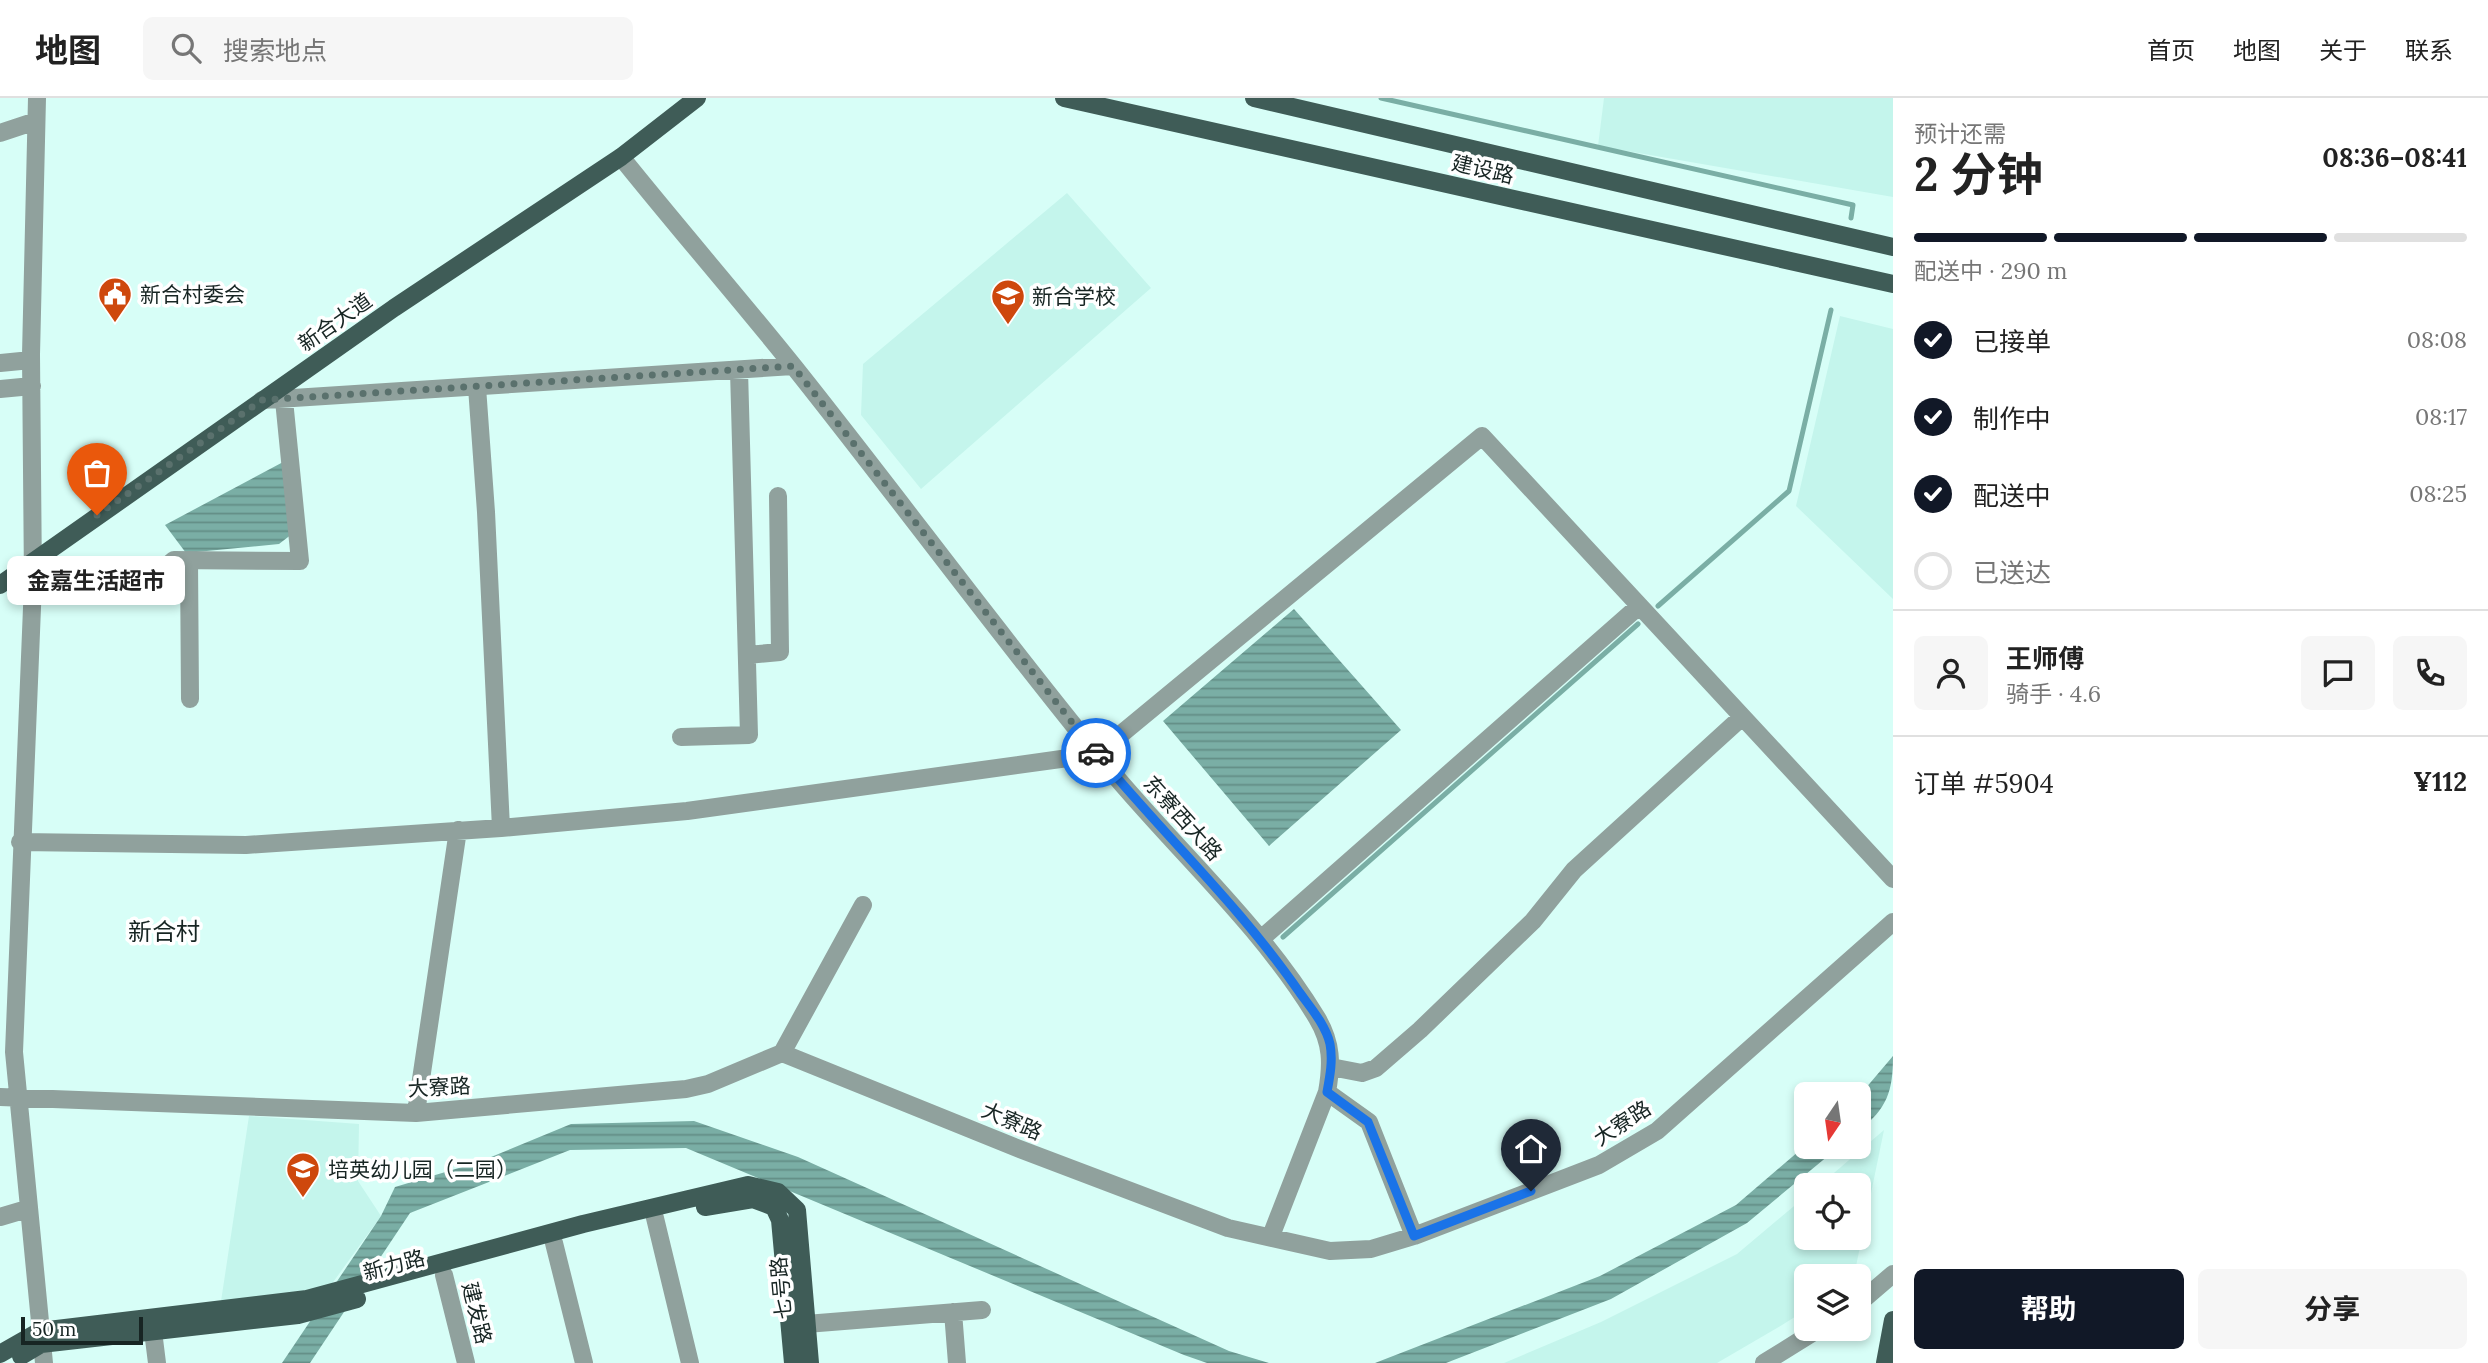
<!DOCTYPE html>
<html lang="zh">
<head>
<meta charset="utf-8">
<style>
	:root { --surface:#fff; --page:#f6f6f6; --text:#222; --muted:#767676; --line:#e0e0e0; --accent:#111827 }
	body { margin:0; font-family:Lora,"Noto Sans SC",serif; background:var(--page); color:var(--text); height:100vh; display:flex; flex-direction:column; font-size:26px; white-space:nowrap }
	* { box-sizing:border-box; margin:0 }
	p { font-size:23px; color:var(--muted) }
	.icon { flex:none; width:38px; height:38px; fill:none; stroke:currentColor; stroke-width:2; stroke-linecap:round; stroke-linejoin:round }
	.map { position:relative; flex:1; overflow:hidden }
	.drawer { display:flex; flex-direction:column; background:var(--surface); width:595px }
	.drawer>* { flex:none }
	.needle { width:46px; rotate:193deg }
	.buttons { position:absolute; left:1794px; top:984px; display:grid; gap:14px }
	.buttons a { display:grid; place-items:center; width:77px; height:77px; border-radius:10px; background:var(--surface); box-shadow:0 4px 10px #0003; font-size:35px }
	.scale { position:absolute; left:21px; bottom:18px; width:122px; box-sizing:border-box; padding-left:7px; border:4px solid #172523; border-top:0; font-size:19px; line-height:24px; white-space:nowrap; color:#172523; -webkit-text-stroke:5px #fff; paint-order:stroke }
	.pin { position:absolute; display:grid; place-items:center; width:60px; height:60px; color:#fff; margin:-72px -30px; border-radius:50% 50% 50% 0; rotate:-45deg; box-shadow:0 0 7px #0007 }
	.pin .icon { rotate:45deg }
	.courier { position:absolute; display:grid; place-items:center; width:70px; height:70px; margin:-35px; border:5px solid #1a73e8; border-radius:50%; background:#fff; color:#222; box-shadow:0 2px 9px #0007 }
	.bubble { position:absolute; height:49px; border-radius:10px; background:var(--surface); box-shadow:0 4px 10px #0003; font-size:23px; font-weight:700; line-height:49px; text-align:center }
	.overview em { font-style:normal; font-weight:700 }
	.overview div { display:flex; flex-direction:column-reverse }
	.overview { display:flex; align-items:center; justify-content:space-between; height:119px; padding:0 21px }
	h1 { font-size:46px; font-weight:700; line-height:52px }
	.bar { display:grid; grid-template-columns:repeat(4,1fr); gap:10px 7px; align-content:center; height:84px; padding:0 21px }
	.bar i { height:9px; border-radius:5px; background:var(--line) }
	.bar .on { background:var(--accent) }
	.bar p { grid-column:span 4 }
	.line { display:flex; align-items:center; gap:18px; padding:0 21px; border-top:2px solid var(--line) }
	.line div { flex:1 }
	.round { display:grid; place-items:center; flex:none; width:74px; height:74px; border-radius:10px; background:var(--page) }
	ol { padding:0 21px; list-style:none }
	li { display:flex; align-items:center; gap:21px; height:77px }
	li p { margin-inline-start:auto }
	li .icon { padding:7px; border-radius:50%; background:var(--accent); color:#fff; stroke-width:4 }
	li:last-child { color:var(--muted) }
	li i { width:38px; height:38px; border:4px solid var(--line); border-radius:50% }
	.action { display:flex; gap:14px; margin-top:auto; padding:14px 21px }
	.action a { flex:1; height:80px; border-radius:10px; background:var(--accent); color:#fff; font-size:28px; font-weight:700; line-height:80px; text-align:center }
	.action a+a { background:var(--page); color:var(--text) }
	header { display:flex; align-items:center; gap:42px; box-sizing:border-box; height:98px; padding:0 35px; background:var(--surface); border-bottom:2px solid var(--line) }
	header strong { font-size:33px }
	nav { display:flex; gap:38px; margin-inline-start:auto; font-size:24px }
	.search { width:490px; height:63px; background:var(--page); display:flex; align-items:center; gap:18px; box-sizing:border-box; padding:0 24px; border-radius:10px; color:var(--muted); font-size:26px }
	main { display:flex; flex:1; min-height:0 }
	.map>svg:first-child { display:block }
	.built { fill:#c4f5ec }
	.water { fill:url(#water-rules) }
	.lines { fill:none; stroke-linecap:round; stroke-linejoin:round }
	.stream { stroke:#7aaea5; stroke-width:5 }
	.minor { stroke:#90a19d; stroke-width:18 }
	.major { stroke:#3f5c57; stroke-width:18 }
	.done { stroke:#5a716d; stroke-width:7; stroke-dasharray:0 12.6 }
	.route { stroke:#1a73e8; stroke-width:9 }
	.labels { text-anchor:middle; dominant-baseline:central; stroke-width:7; stroke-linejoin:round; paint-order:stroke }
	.street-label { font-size:21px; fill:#172523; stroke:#fff }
	.poi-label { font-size:21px; fill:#172523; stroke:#fff; text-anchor:start }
	.quarter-label { font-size:24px; fill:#172523; stroke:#fff }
</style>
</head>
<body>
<header>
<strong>地图</strong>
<div class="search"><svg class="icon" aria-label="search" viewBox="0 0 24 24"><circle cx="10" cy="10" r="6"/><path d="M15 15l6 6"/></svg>搜索地点</div>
<nav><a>首页</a><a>地图</a><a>关于</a><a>联系</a></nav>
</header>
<main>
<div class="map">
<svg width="1893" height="1265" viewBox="0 0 1893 1265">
	<defs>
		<pattern id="water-rules" width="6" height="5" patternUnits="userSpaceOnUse" patternTransform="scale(1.75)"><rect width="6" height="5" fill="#7aaea5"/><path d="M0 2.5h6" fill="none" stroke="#638d86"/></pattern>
	</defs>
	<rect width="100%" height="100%" fill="#d7fef7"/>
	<path class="built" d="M1604,0H1893V99L1598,48Z
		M1067,95L1151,190L921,391L861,317L863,266Z
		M1840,218L1893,231V501L1796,408Z
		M249,1018L359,1026L358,1083L381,1118L331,1187L220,1210Z
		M1884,1032L1854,1178H1806V1212L1777,1230L1717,1265H1504L1601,1224L1737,1156L1806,1098V1139H1858V1087H1820Z"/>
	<path class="water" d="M285,363L292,436L279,446L186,455L165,427Z
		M1294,511L1401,632L1269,748L1163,623Z
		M1893,958C1893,994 1887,1010 1859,1033V998Z
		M694,1023L798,1059L1229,1253L1269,1265H1207L1184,1257L686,1050L570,1052L410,1115L310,1265H282L381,1118L395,1089L479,1064L571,1026Z
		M1806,1047L1840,1048L1747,1125L1611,1201L1446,1265H1375L1600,1178L1736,1107Z"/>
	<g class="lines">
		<path class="stream" d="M1381,0L1853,107L1851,120
			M1658,508L1789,393L1831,212
			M1283,839L1638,526"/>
		<path class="minor" d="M37,0L31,257L33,485L14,954L44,1265
			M0,35L36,23
			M621,59C678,130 738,199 795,270C897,398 993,529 1096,655C1168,745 1257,821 1317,920C1332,945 1332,966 1327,994L1271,1138
			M0,265L31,262
			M477,289L486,414L501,730L687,713L1097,656L1482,338L1893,781
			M0,291L32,288
			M262,302L793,268
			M189,462L190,601
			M33,485L143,488L174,462L300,463L283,292
			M747,557L780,554L778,398
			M681,639L749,637L739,272
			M20,744L246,747L501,730
			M1262,840L1639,508
			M782,955L863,807
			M1331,969L1362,975L1376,970L1420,932L1533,823L1574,772L1742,619
			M1327,994L1369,1024L1414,1138
			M0,999L416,1015L686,991L708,986L782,955L1017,1050L1228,1130L1330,1153L1371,1151L1414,1138L1599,1067L1657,1033L1893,824
			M416,1015L458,732
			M0,1119L27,1111
			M655,1120L690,1265
			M554,1145L584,1265
			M444,1177L466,1265
			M1858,1206L1893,1176
			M953,1214L957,1265
			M806,1226L982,1212
			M153,1233L157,1265
			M1764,1265L1820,1230"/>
		<path class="major" d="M1064,0L1893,186
			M1254,0L1893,149
			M0,487L394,210L621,59L697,0
			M705,1109L753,1101L774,1109L780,1122L793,1265
			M0,1256L40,1233L307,1201L583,1126L748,1087L778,1094L797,1112L810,1265
			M21,1258L41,1246L298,1217L357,1201
			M1885,1265L1893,1222"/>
	</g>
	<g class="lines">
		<path class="done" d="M97,417L262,302L793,268L1096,655"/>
		<path class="route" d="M1096,655C1163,736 1241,809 1300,895C1311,910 1326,928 1330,946C1333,962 1330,978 1327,994L1368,1024L1414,1138L1531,1093"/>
	</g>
	<defs>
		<g id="civic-pin" transform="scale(1.75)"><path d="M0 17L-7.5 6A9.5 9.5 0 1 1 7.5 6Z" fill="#ce480d" stroke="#fff"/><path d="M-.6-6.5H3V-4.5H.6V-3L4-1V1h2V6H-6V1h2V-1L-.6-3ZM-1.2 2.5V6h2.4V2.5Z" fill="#fff"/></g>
		<g id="school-pin" transform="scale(1.75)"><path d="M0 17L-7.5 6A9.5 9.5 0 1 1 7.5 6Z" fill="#ce480d" stroke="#fff"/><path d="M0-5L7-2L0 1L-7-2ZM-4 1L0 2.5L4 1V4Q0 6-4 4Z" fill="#fff"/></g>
	</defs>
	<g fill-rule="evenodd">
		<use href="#civic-pin" x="115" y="196"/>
		<use href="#school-pin" x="1008" y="198"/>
		<use href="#school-pin" x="303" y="1071"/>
	</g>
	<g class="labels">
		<g class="street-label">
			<text transform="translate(1483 71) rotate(13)">建设路</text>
			<text transform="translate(335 224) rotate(-35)">新合大道</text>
			<text transform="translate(1183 720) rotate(48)">东寮西大路</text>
			<text transform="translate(439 989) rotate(-3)">大寮路</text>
			<text transform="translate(1012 1023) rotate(23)">大寮路</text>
			<text transform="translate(1622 1025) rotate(-33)">大寮路</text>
			<text transform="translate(394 1167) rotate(-15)">新力路</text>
			<text transform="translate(781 1190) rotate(-95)">七号路</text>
			<text transform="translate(477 1215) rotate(76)">建发路</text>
		</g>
		<g class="poi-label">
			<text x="140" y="196">新合村委会</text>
			<text x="1032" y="198">新合学校</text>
			<text x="328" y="1071">培英幼儿园（二园）</text>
		</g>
		<g class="quarter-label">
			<text x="164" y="833">新合村</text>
		</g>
	</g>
</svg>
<div class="buttons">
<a><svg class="needle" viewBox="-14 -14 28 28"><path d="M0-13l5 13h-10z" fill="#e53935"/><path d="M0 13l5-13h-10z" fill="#767676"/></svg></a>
<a><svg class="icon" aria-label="locate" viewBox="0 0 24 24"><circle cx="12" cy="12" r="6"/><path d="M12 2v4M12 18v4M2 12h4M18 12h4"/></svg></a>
<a><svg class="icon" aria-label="layers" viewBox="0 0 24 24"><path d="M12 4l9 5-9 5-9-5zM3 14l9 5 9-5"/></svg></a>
</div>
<div class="scale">50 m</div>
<div class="pin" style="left:97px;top:417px;background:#ea580c"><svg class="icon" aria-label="bag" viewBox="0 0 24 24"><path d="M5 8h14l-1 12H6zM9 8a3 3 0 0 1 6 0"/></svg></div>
<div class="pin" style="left:1531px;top:1093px;background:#1f2937"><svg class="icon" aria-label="home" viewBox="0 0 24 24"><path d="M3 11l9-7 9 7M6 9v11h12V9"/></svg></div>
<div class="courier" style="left:1096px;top:655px"><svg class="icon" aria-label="car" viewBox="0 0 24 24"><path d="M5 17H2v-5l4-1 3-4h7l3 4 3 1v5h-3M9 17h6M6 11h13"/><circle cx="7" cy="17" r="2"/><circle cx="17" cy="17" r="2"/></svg></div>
<div class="bubble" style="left:7px;top:458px;width:178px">金嘉生活超市</div>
</div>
<section class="drawer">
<div class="overview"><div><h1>2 分钟</h1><p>预计还需</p></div><em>08:36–08:41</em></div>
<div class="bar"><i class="on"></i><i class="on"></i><i class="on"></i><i></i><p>配送中 · 290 m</p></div>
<ol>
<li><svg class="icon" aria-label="check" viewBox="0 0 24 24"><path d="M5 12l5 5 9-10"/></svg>已接单<p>08:08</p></li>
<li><svg class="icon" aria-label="check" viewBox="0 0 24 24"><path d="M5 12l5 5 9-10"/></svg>制作中<p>08:17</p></li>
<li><svg class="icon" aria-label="check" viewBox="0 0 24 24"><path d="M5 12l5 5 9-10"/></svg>配送中<p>08:25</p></li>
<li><i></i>已送达</li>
</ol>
<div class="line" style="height:126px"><a class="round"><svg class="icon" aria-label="person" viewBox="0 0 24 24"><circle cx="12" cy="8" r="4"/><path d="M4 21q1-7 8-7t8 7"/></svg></a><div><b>王师傅</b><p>骑手 · 4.6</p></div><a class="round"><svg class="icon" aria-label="chat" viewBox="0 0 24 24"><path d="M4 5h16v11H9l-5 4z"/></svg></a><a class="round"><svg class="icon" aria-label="phone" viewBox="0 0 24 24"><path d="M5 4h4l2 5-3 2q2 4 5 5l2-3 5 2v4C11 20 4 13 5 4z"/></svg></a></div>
<div class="line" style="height:91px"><div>订单 #5904</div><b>¥112</b></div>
<div class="action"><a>帮助</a><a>分享</a></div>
</section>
</main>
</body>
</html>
